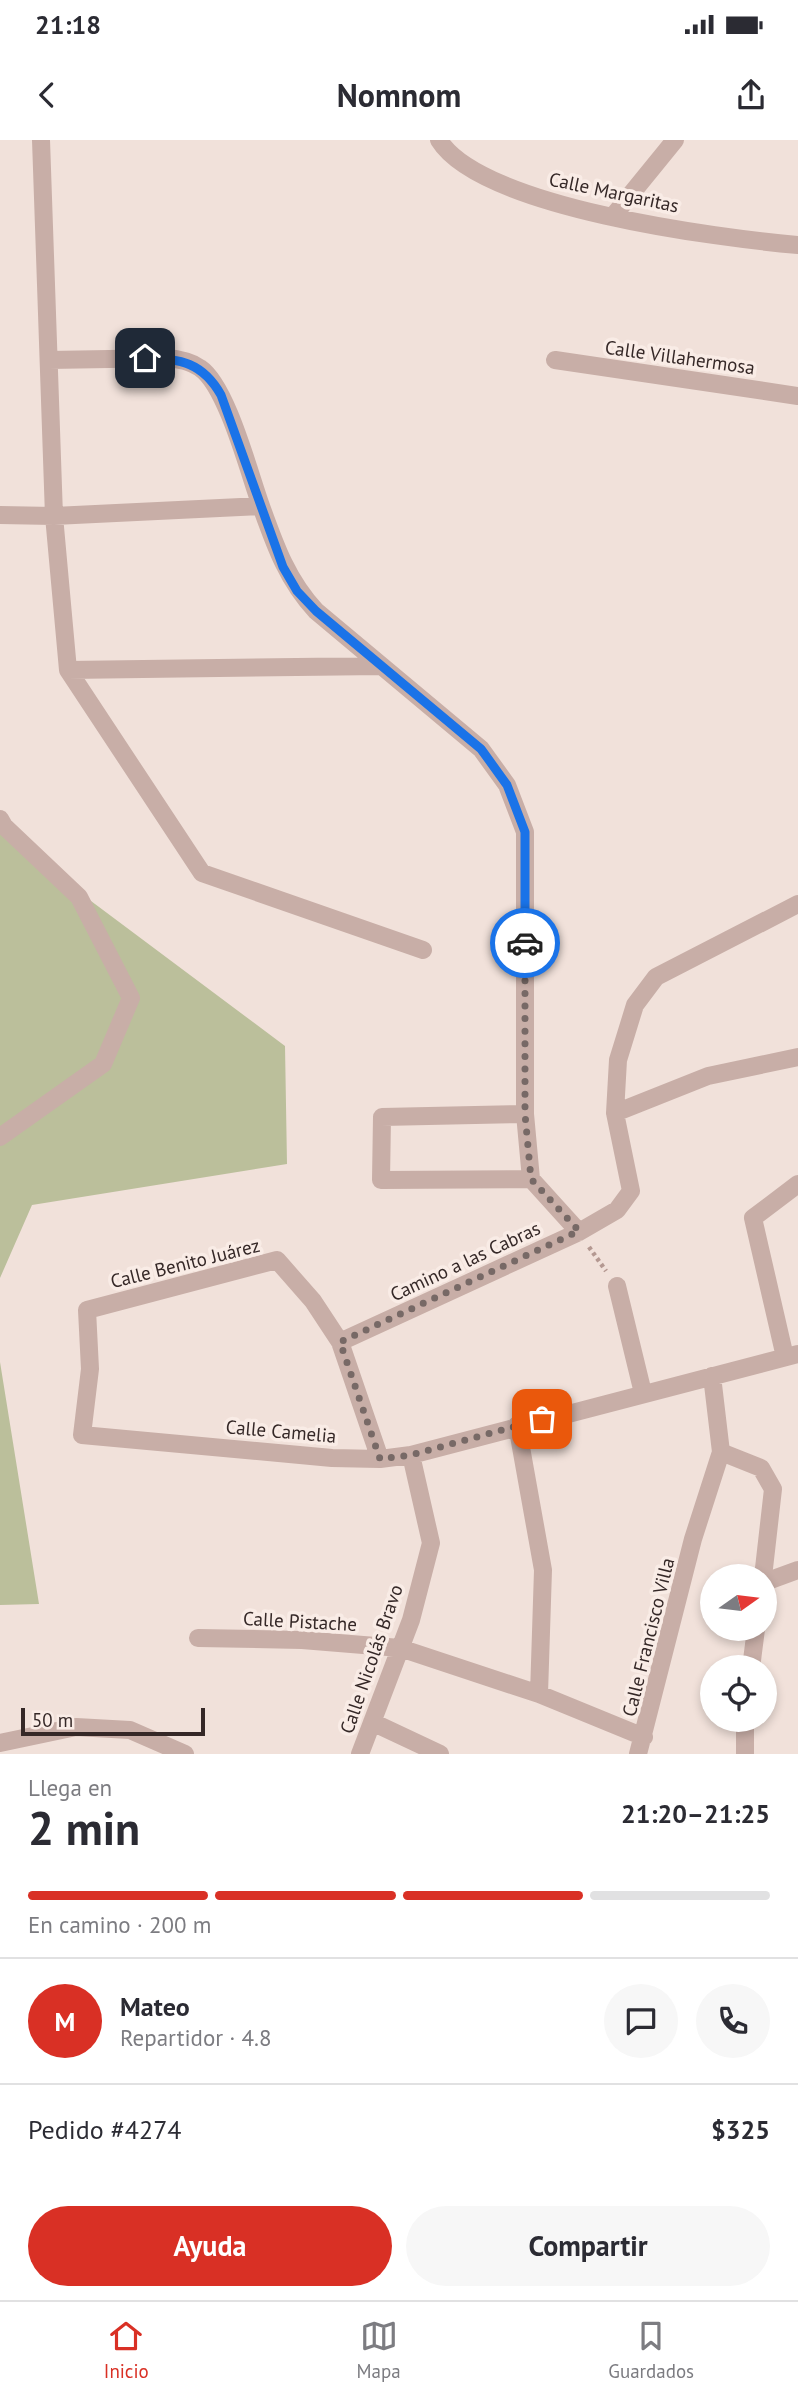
<!DOCTYPE html>
<html lang="es">
<head>
<meta charset="utf-8">
<style>
	:root { --surface:#fff; --page:#f7f7f7; --text:#2b2b33; --muted:#7c7c81; --line:#e1e1e2; --accent:#d93025 }
	body { margin:0; font-family:"PT Sans",sans-serif; background:var(--page); color:var(--text); height:100vh; display:flex; flex-direction:column; font-size:26px; white-space:nowrap }
	* { box-sizing:border-box; margin:0 }
	p { font-size:23px; color:var(--muted) }
	.icon { flex:none; width:38px; height:38px; fill:none; stroke:currentColor; stroke-width:2; stroke-linecap:round; stroke-linejoin:round }
	.map { position:relative; height:1614px; overflow:hidden }
	.drawer { display:flex; flex-direction:column; background:var(--surface); flex:1 }
	.drawer>* { flex:none }
	.needle { width:46px; rotate:76deg }
	.controls { position:absolute; left:700px; top:1424px; display:grid; gap:14px }
	.controls a { display:grid; place-items:center; width:77px; height:77px; border-radius:50%; background:var(--surface); box-shadow:0 4px 10px #0003; font-size:35px }
	.scale { position:absolute; left:21px; bottom:18px; width:184px; box-sizing:border-box; padding-left:7px; border:4px solid #352827; border-top:0; font-size:19px; line-height:24px; white-space:nowrap; color:#352827; -webkit-text-stroke:5px #f9ece6; paint-order:stroke }
	.pin { position:absolute; display:grid; place-items:center; width:60px; height:60px; color:#fff; margin:-30px; border-radius:14px; box-shadow:0 4px 10px #0006 }
	.courier { position:absolute; display:grid; place-items:center; width:70px; height:70px; margin:-35px; border:5px solid #1a73e8; border-radius:50%; background:#fff; color:#222; box-shadow:0 2px 9px #0007 }
	.headline em { font-style:normal; font-weight:600 }
	.headline div { display:flex; flex-direction:column-reverse }
	.headline { display:flex; align-items:center; justify-content:space-between; height:119px; padding:0 28px }
	h1 { font-size:46px; font-weight:600; line-height:52px }
	.bar { display:grid; grid-template-columns:repeat(4,1fr); gap:10px 7px; align-content:center; height:84px; padding:0 28px }
	.bar i { height:9px; border-radius:5px; background:var(--line) }
	.bar .current { background:var(--accent) }
	.bar p { grid-column:span 4 }
	.line { display:flex; align-items:center; gap:18px; padding:0 28px; border-top:2px solid var(--line) }
	.line div { flex:1 }
	.round { display:grid; place-items:center; flex:none; width:74px; height:74px; border-radius:37px; background:var(--page) }
	.cta { display:flex; gap:14px; margin-top:auto; padding:14px 28px }
	.cta a { flex:1; height:80px; border-radius:42px; background:var(--accent); color:#fff; font-size:28px; font-weight:600; line-height:80px; text-align:center }
	.cta a+a { background:var(--page); color:var(--text) }
	.status { display:flex; justify-content:space-between; align-items:center; height:49px; padding:0 35px; background:var(--surface); direction:ltr }
	.status svg { height:19px; fill:currentColor }
	header { display:flex; justify-content:space-between; align-items:center; height:91px; padding:0 28px; background:var(--surface); font-size:32px; font-weight:600 }
	.tabs { display:flex; justify-content:space-around; align-items:center; height:98px; border-top:2px solid var(--line); background:var(--surface); font-size:19px; color:var(--muted) }
	.tabs a { display:grid; justify-items:center; gap:4px }
	.tabs .current { color:var(--accent) }
	.map>svg:first-child { display:block }
	.grass { fill:#bbbf9b }
	.lines { fill:none; stroke-linecap:round; stroke-linejoin:round }
	.path { stroke:#b49891; stroke-width:4.5; stroke-dasharray:3.5 3.5; stroke-linecap:butt }
	.minor { stroke:#c8aea7; stroke-width:18 }
	.done { stroke:#776966; stroke-width:7; stroke-dasharray:0 12.6 }
	.route { stroke:#1a73e8; stroke-width:9 }
	.labels { text-anchor:middle; dominant-baseline:central; stroke-width:7; stroke-linejoin:round; paint-order:stroke }
	.street-label { font-size:19px; fill:#352827; stroke:#f9ece6 }
</style>
</head>
<body>
<div class="status"><b>21:18</b><svg viewBox="0 0 49 12"><path d="M0 12V9h3v3zM5 12V6h3v6zM10 12V3h3v9zM15 12V0h3v12zM26 1h20v11H26zM47 4h2v5h-2z"/></svg></div>
<header><svg class="icon" aria-label="back" viewBox="0 0 24 24"><path d="M15 5l-7 7 7 7"/></svg>Nomnom<svg class="icon" aria-label="share" viewBox="0 0 24 24"><path d="M12 15V3M7 8l5-5 5 5M5 13v7h14v-7"/></svg></header>
<div class="map">
<svg width="798" height="1614" viewBox="0 0 798 1614">
	<rect width="100%" height="100%" fill="#f1e1da"/>
	<path class="grass" d="M0,693L285,906L287,1024L32,1065L0,1138Z
		M0,1222L39,1464L0,1465Z"/>
	<g class="lines">
		<path class="path" d="M589,1107L606,1131"/>
		<path class="minor" d="M41,0L54,376L68,530L202,733L423,810
			M439,0C481,68 719,98 798,105
			M614,75L675,0
			M49,220L169,218C180,220 190,221 200,228C227,246 249,333 261,366
			M555,220L798,256
			M0,375L54,376L261,366C275,405 287,440 316,471L481,609L507,645L525,692V974L531,1039
			M68,530L381,526
			M0,679L4,686L79,757L131,858L103,924L0,997
			M615,973L708,936L798,917
			M525,974L382,977L381,1040L531,1039
			M531,1039L579,1092
			M617,1146L643,1253
			M340,1202L579,1092L617,1070L631,1051L615,973L618,920L635,865L656,837L798,764
			M785,1217L753,1078L798,1044
			M517,1285L543,1430L539,1554
			M721,1312L761,1328L773,1349L763,1437
			M380,1319L340,1202L313,1161L277,1120L87,1170L90,1229L82,1295L332,1318L380,1319L411,1315L798,1214
			M765,1442L798,1430
			M198,1498L302,1500L400,1508L539,1554L644,1597
			M751,1528L756,1489
			M745,1580V1614
			M372,1582L440,1614
			M0,1603L76,1587L130,1590L185,1614
			M360,1614L411,1480L431,1403L411,1315
			M638,1614L693,1399L721,1312L712,1236"/>
	</g>
	<g class="lines">
		<path class="done" d="M525,803V974L531,1039L579,1091L340,1202L380,1319L411,1315L542,1279"/>
		<path class="route" d="M145,218C180,218 203,223 221,255L283,427L297,451L316,471L481,609L507,645L525,692V803"/>
	</g>
	<g class="labels">
		<g class="street-label">
			<text transform="translate(614 52) rotate(12)">Calle Margaritas</text>
			<text transform="translate(680 217) rotate(8)">Calle Villahermosa</text>
			<text transform="translate(465 1121) rotate(-25)">Camino a las Cabras</text>
			<text transform="translate(185 1123) rotate(-14)">Calle Benito Juárez</text>
			<text transform="translate(281 1291) rotate(5)">Calle Camelia</text>
			<text transform="translate(300 1481) rotate(3)">Calle Pistache</text>
			<text transform="translate(648 1497) rotate(-76)">Calle Francisco Villa</text>
			<text transform="translate(371 1519) rotate(-71)">Calle Nicolás Bravo</text>
		</g>
	</g>
</svg>
<div class="controls">
<a><svg class="needle" viewBox="-14 -14 28 28"><path d="M0-13l5 13h-10z" fill="#e53935"/><path d="M0 13l5-13h-10z" fill="#7c7c81"/></svg></a>
<a><svg class="icon" aria-label="locate" viewBox="0 0 24 24"><circle cx="12" cy="12" r="6"/><path d="M12 2v4M12 18v4M2 12h4M18 12h4"/></svg></a>
</div>
<div class="scale">50 m</div>
<div class="pin" style="left:542px;top:1279px;background:#ea580c"><svg class="icon" aria-label="bag" viewBox="0 0 24 24"><path d="M5 8h14l-1 12H6zM9 8a3 3 0 0 1 6 0"/></svg></div>
<div class="pin" style="left:145px;top:218px;background:#1f2937"><svg class="icon" aria-label="home" viewBox="0 0 24 24"><path d="M3 11l9-7 9 7M6 9v11h12V9"/></svg></div>
<div class="courier" style="left:525px;top:803px"><svg class="icon" aria-label="car" viewBox="0 0 24 24"><path d="M5 17H2v-5l4-1 3-4h7l3 4 3 1v5h-3M9 17h6M6 11h13"/><circle cx="7" cy="17" r="2"/><circle cx="17" cy="17" r="2"/></svg></div>
</div>
<section class="drawer">
<div class="headline"><div><h1>2 min</h1><p>Llega en</p></div><em>21:20–21:25</em></div>
<div class="bar"><i class="current"></i><i class="current"></i><i class="current"></i><i></i><p>En camino · 200 m</p></div>
<div class="line" style="height:126px"><b class="round" style="background:var(--accent);color:#fff">M</b><div><b>Mateo</b><p>Repartidor · 4.8</p></div><a class="round"><svg class="icon" aria-label="chat" viewBox="0 0 24 24"><path d="M4 5h16v11H9l-5 4z"/></svg></a><a class="round"><svg class="icon" aria-label="phone" viewBox="0 0 24 24"><path d="M5 4h4l2 5-3 2q2 4 5 5l2-3 5 2v4C11 20 4 13 5 4z"/></svg></a></div>
<div class="line" style="height:91px"><div>Pedido #4274</div><b>$325</b></div>
<div class="cta"><a>Ayuda</a><a>Compartir</a></div>
</section>
<nav class="tabs">
<a class="current"><svg class="icon" aria-label="home" viewBox="0 0 24 24"><path d="M3 11l9-7 9 7M6 9v11h12V9"/></svg>Inicio</a>
<a><svg class="icon" aria-label="map" viewBox="0 0 24 24"><path d="M3 6l6-2 6 2 6-2v14l-6 2-6-2-6 2zM9 4v14M15 6v14"/></svg>Mapa</a>
<a><svg class="icon" aria-label="saved" viewBox="0 0 24 24"><path d="M7 4h10v16l-5-4-5 4z"/></svg>Guardados</a>
</nav>
</body>
</html>
